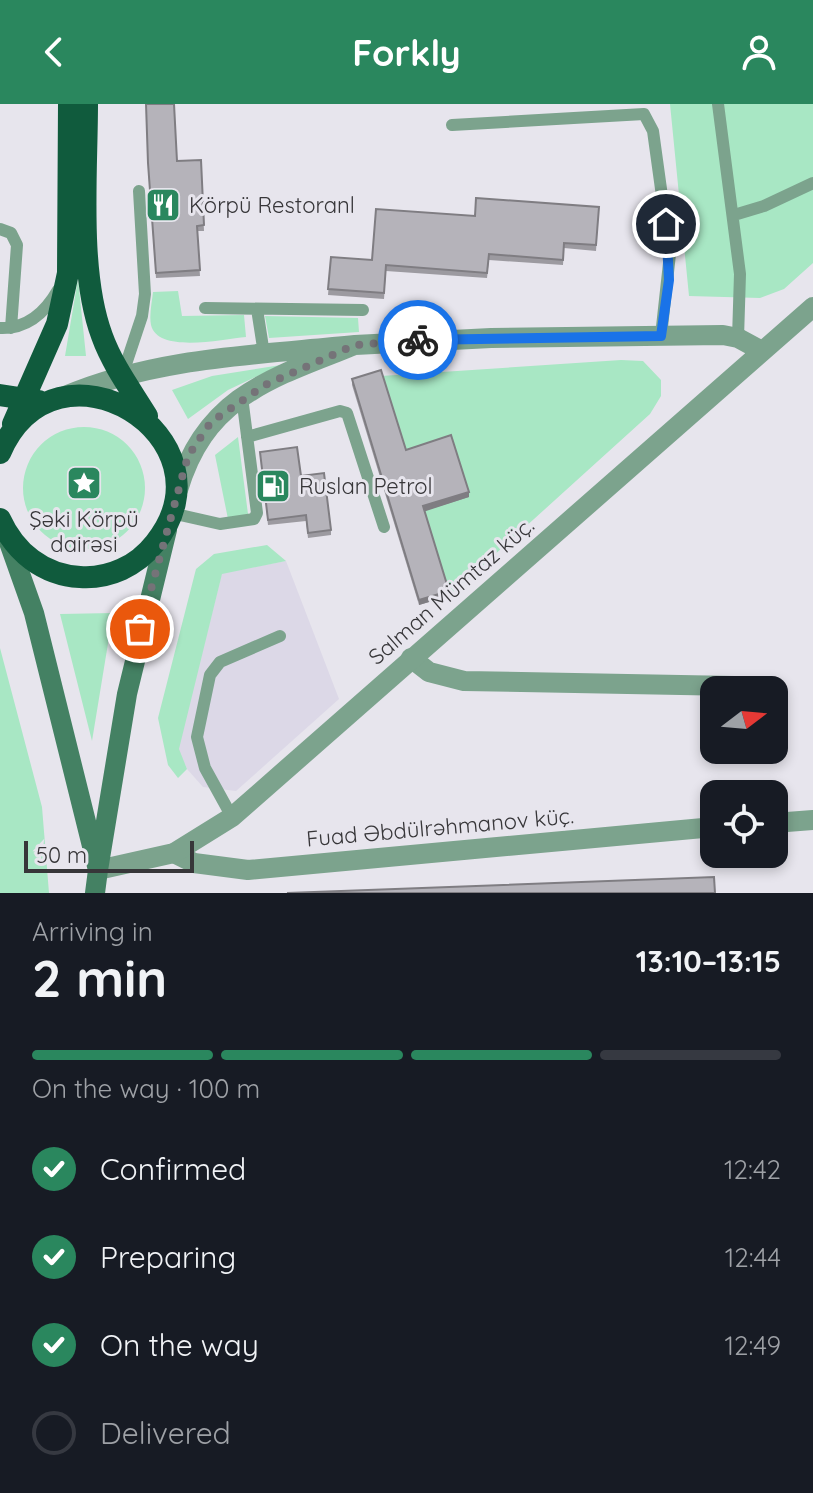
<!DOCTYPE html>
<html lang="en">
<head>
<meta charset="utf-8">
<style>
	:root { --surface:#171b24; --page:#242831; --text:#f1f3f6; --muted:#9ea1a6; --line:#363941; --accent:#2a875e }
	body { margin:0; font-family:Quicksand,sans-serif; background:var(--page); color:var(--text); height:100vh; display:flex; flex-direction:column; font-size:30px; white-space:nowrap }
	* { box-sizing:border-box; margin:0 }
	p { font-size:26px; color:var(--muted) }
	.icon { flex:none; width:44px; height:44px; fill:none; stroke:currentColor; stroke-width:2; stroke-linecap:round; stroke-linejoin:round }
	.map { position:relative; height:789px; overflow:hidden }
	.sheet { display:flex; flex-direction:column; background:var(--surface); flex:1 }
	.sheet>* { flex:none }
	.needle { width:52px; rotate:74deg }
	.tools { position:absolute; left:700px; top:572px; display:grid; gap:16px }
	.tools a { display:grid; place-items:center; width:88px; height:88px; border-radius:16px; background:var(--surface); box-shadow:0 4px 12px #0003; font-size:40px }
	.scale { position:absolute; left:24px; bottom:20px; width:170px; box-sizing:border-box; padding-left:8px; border:4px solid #373639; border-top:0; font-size:22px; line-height:28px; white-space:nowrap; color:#373639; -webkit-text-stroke:6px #e7e5ed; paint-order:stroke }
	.pin { position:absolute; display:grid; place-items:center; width:68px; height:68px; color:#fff; margin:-34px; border:4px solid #fff; border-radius:50%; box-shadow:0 2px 8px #0007 }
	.courier { position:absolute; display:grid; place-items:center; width:80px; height:80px; margin:-40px; border:6px solid #1a73e8; border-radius:50%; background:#fff; color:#222; box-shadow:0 2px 10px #0007 }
	.summary em { font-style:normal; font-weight:700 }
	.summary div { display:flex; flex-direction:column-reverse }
	.summary { display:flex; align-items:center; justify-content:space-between; height:136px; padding:0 32px }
	h1 { font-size:52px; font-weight:700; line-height:60px }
	.bar { display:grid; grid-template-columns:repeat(4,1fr); gap:12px 8px; align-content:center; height:96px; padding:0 32px }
	.bar i { height:10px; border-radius:6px; background:var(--line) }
	.bar .on { background:var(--accent) }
	.bar p { grid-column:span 4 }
	ol { padding:0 32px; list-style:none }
	li { display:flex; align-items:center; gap:24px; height:88px }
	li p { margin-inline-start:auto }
	li .icon { padding:8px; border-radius:50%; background:var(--accent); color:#fff; stroke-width:4 }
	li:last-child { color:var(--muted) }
	li i { width:44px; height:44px; border:4px solid var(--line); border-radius:50% }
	header { display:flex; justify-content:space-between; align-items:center; height:104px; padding:0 32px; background:var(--accent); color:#fff; font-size:36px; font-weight:700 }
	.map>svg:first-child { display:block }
	.built { fill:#dcd8e7 }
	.green { fill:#a8e7c4 }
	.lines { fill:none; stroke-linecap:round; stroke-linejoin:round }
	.service { stroke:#7ca38d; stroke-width:12 }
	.minor { stroke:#7ca38d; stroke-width:20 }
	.tertiary { stroke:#7ca38d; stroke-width:20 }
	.secondary { stroke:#448163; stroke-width:20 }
	.trunk { stroke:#105b3d; stroke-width:22 }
	.wall { fill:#9c9aa0 }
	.shaded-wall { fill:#7f7d82 }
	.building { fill:#b5b3ba; stroke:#7f7d82; stroke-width:2 }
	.done { stroke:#757378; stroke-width:8; stroke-dasharray:0 14.4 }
	.route { stroke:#1a73e8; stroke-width:10 }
	.labels { text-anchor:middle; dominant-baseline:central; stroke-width:6; stroke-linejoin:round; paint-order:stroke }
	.poi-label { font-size:22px; fill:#373639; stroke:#e7e5ed; text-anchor:start }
	.street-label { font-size:22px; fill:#373639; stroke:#e7e5ed }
</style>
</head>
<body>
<header><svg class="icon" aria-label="back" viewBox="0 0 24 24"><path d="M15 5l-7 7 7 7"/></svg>Forkly<svg class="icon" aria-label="person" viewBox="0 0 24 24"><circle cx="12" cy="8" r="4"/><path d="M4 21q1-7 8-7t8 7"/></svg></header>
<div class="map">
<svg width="813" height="789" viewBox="0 0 813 789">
	<rect width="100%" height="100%" fill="#e7e5ed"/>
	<path class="built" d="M286,457L339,595L236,687L203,683L187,665L178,645L222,469Z"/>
	<path class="green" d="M670,0H813V159L784,185L760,194L689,192Z
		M78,175L86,252H65Z
		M178,187L182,212L244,211L246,233C223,235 158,250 151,221C149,211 152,198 153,188Z
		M265,212L358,214L359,228L269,234Z
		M621,256L643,257L661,276V292L650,310L449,492L381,272Z
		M281,261L228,286L188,315L172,286L212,272Z
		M23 384a61 61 0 1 1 122 0a61 61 0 1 1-122 0Z
		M238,333L248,410L228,415L215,351Z
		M267,441L286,457L222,470L179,645L187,665L178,674L168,661L158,614L196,465L214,450Z
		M113,509L92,637L60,510Z
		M0,544L42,703L49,789H0Z"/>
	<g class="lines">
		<path class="service" d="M718,0L740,170L738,234
			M452,21L644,10L653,27L670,150L661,232
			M734,111L764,102L813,79
			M0,125L11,129L17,141L11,224
			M205,204L363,206
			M257,205L264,250
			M0,224C26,225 45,209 58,186
			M122,272L142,212L145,190L139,87
			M247,333L340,307L347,309L384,423
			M171,409L220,420L254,415L257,409L242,293
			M232,713L205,664L197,633L210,571L220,558L280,532"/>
		<path class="minor" d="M411,554L429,568L464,577L734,582
			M774,719L813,716
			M174,749L194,759L248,766L714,723"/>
		<path class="tertiary" d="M355,241L491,234L723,231L738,234L762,247
			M65,292C157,253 257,251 355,241C271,274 205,293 178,386
			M98,766L174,749L232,713L813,203"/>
		<path class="secondary" d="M6,430L34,509L98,766L127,590L167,426
			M95,789L98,766"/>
		<path class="trunk" d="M87,0C87,69 78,168 102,232C112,260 131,286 147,312
			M0,291L39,297
			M13,320L57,220L68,169L69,0
			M0,349C56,220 239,334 155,439C137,462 109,475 80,473C43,471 15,448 0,415"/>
	</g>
	<path class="wall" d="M201,56L204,127H197L200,172L156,174L148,64L177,57Z
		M599,103L596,147L564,144L563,161L489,156L487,174L386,167L384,195L328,191L331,153L372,156L475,112Z
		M352,275L406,346L469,393L424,407L449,492L419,501L352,281Z
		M260,348L301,372L331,426V431L308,434L306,417L268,421Z"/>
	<path class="shaded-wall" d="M469,388V393L423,408V402Z
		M449,487V492L419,501V496Z"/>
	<path class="building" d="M146,0H174L177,57L201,56L204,121L197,122L200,166L156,169L148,59Z
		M476,94L599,103L596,141L564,139L563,156L489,150L487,169L386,161L384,189L328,185L331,153L372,156L376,105L475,112Z
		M381,266L406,346L451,331L469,388L423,402L449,487L419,496L352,275Z
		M297,343L301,372L324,369L331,426L308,429L306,411L268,416L260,348Z
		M714,773L715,789H287Z"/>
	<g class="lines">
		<path class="done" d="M140,525L188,352L211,318L265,281L355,241L418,236"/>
		<path class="route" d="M418,236L661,232L669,176L666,120"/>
	</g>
	<defs>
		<g id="restaurant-square" transform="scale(1.8)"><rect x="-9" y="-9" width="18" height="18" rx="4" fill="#2a875e" stroke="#e7e5ed"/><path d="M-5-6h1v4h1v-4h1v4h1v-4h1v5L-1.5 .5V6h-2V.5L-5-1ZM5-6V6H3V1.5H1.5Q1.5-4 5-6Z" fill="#fff"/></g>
		<g id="sight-square" transform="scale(1.8)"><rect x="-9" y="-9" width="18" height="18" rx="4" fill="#2a875e" stroke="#e7e5ed"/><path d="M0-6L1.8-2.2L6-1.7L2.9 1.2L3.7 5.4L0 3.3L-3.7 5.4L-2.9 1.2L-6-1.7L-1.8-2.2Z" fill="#fff"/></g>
		<g id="fuel-square" transform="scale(1.8)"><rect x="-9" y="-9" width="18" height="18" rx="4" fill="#2a875e" stroke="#e7e5ed"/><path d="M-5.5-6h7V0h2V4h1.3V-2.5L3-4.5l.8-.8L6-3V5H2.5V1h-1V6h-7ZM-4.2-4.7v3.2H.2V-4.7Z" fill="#fff"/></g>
	</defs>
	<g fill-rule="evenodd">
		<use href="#restaurant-square" x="163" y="101"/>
		<use href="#sight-square" x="84" y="379"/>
		<use href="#fuel-square" x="273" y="382"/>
	</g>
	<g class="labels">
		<g class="poi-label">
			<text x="189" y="101">Körpü Restoranl</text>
			<text x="299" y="382">Ruslan Petrol</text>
			<text x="84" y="415" text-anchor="middle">Şəki Körpü<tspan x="84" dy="25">dairəsi</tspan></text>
		</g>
		<g class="street-label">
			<text transform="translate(451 487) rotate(-41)">Salman Mümtaz küç.</text>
			<text transform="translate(440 723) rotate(-5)">Fuad Əbdülrəhmanov küç.</text>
		</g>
	</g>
</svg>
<div class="tools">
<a><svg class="needle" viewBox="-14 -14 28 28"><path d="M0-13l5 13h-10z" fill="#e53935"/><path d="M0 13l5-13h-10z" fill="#9ea1a6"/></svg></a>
<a><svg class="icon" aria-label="locate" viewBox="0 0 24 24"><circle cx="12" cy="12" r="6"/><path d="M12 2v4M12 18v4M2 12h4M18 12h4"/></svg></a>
</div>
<div class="scale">50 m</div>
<div class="pin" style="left:140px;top:525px;background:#ea580c"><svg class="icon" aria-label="bag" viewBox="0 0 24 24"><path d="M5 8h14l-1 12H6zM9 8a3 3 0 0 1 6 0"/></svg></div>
<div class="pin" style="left:666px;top:120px;background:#1f2937"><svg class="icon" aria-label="home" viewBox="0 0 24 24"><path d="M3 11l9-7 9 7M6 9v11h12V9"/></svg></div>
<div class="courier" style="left:418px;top:236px"><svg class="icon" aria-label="bike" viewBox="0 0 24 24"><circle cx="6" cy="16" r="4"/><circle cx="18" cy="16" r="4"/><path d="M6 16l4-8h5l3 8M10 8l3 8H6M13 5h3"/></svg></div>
</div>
<section class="sheet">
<div class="summary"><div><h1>2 min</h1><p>Arriving in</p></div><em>13:10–13:15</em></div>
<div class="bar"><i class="on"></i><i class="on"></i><i class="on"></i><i></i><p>On the way · 100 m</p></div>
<ol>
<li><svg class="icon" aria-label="check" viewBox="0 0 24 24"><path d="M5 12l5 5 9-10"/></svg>Confirmed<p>12:42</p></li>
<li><svg class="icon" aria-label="check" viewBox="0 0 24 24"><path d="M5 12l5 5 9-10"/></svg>Preparing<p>12:44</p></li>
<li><svg class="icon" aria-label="check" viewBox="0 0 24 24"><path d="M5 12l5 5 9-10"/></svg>On the way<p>12:49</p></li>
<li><i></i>Delivered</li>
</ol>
</section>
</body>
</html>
